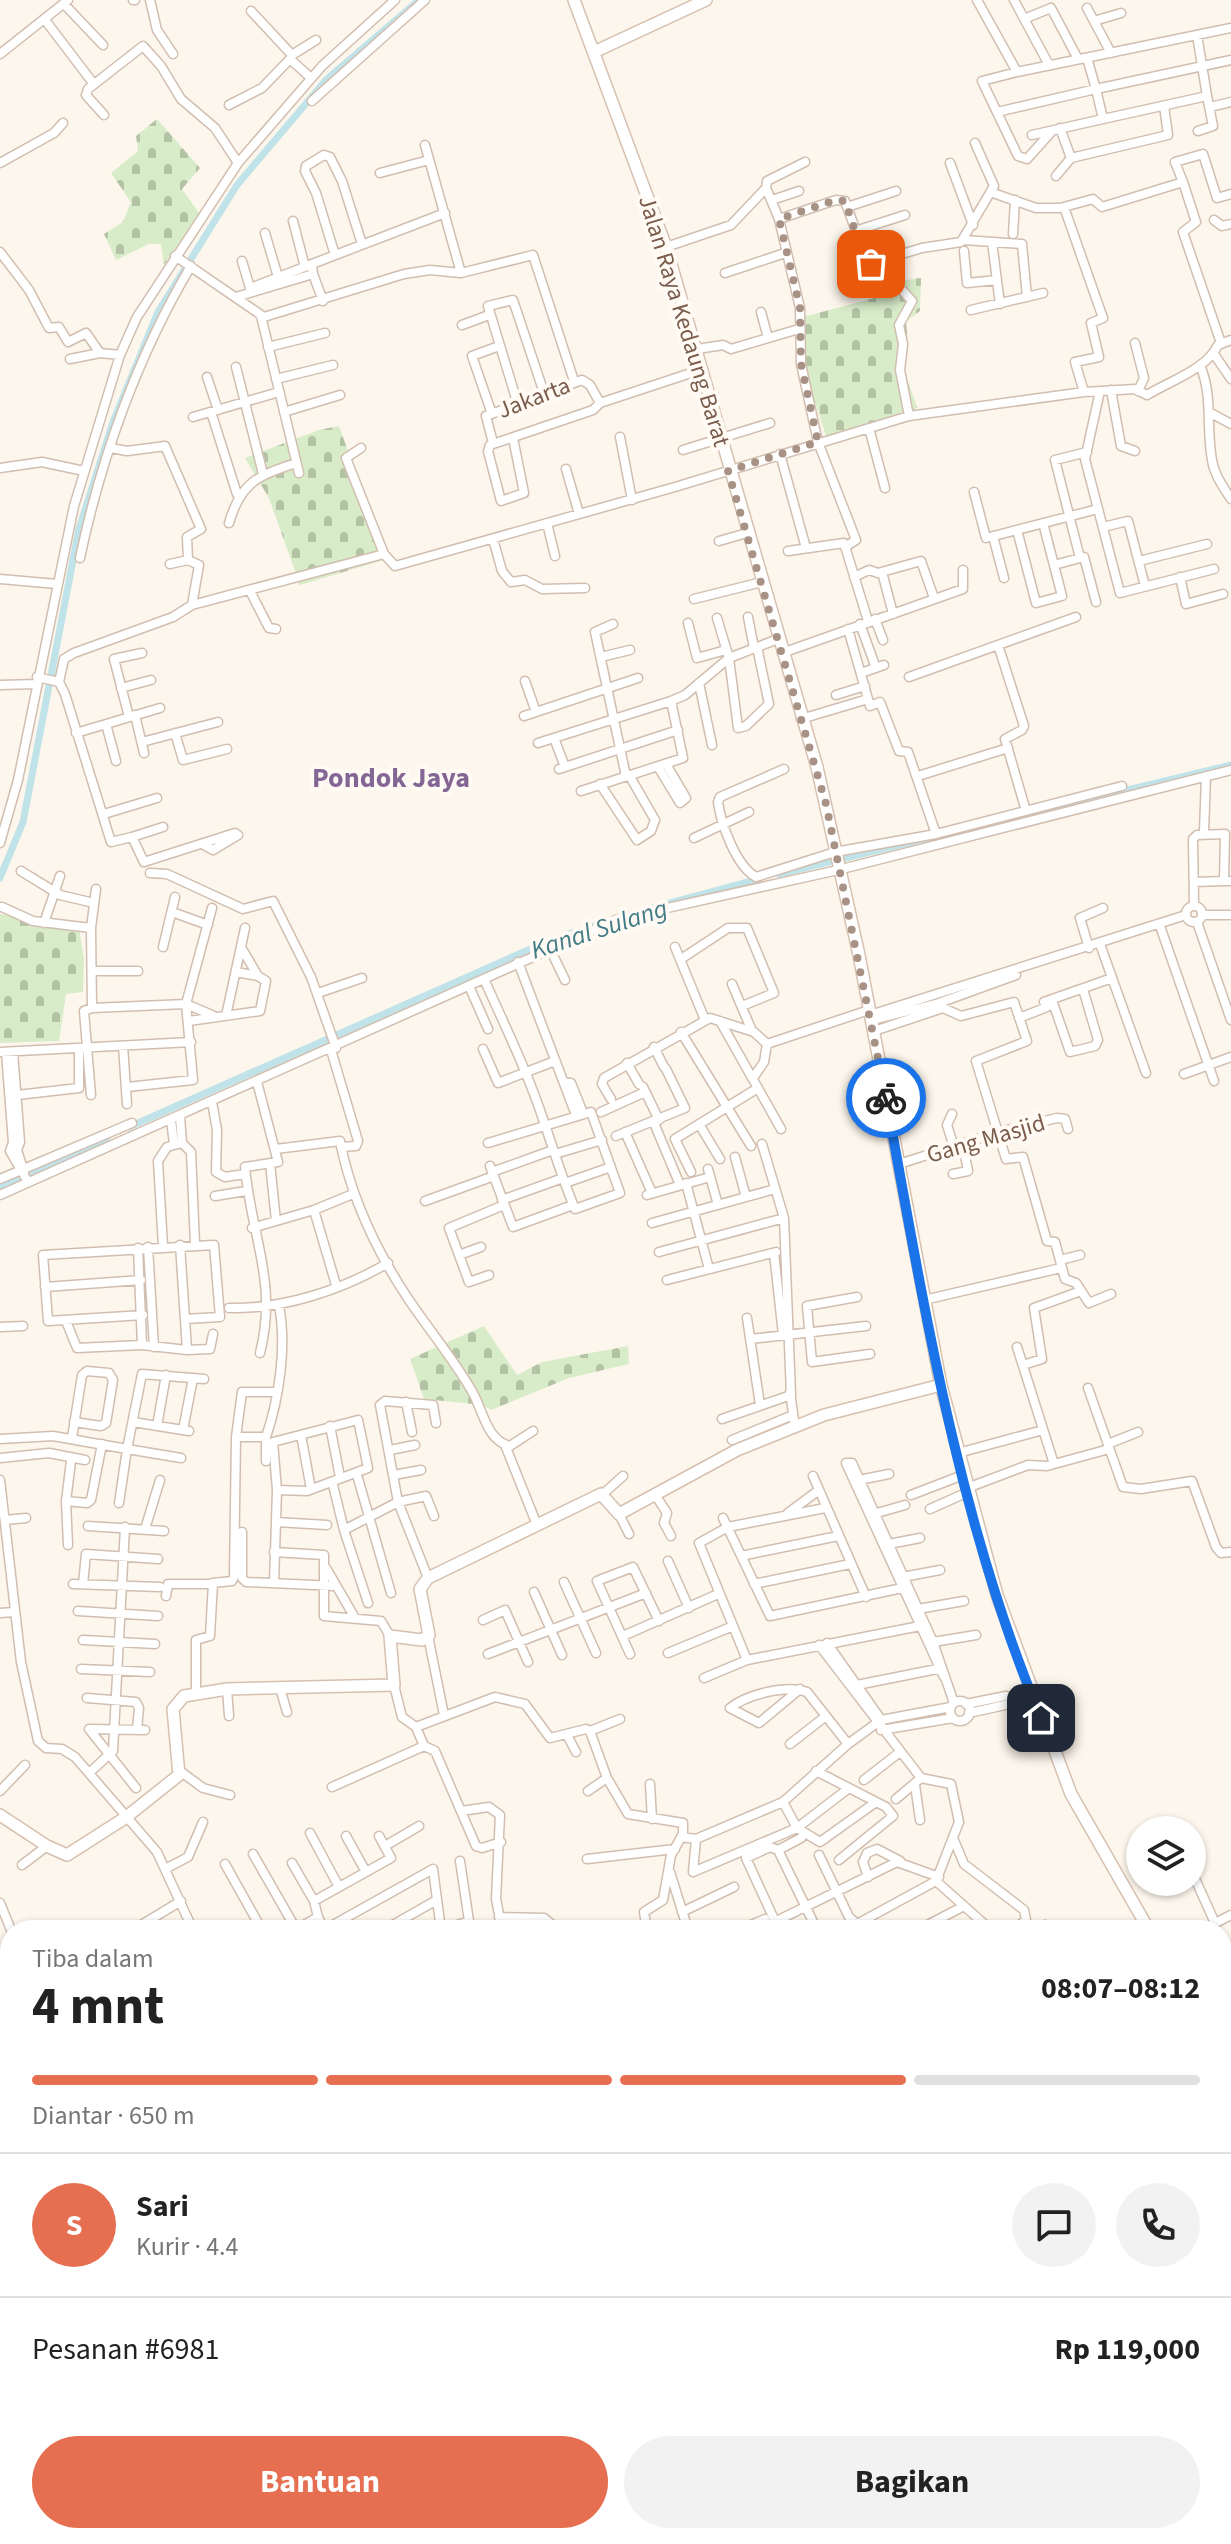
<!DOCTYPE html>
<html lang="id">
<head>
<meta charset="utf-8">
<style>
	:root { --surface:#fff; --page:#f2f2f2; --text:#222; --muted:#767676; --line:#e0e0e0; --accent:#e76f51 }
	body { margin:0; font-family:"Source Sans 3",sans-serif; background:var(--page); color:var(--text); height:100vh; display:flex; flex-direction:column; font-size:30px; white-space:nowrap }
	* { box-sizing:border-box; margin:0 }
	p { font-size:26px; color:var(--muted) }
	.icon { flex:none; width:44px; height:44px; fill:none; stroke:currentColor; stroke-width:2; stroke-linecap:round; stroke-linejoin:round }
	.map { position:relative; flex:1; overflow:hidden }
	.side { position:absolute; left:0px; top:1920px; width:1232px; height:624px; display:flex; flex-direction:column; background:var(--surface); border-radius:32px 32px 0 0; box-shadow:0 2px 6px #0004 }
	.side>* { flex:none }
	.buttons { position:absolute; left:1126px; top:1816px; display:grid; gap:16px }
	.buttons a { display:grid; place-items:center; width:80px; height:80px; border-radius:50%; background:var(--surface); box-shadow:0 2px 6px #0004; font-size:40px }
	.pin { position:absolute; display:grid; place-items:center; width:68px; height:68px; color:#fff; margin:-34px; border-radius:16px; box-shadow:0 4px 12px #0006 }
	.courier { position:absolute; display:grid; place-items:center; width:80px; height:80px; margin:-40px; border:6px solid #1a73e8; border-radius:50%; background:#fff; color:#222; box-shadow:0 2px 10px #0007 }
	.head em { font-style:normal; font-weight:700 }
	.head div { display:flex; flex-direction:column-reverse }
	.head { display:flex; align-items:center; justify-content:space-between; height:136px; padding:0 32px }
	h1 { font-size:52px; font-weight:700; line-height:60px }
	.bar { display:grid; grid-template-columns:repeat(4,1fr); gap:12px 8px; align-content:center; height:96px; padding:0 32px }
	.bar i { height:10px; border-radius:6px; background:var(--line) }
	.bar .on { background:var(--accent) }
	.bar p { grid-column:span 4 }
	.line { display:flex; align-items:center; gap:20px; padding:0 32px; border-top:2px solid var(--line) }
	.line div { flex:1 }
	.round { display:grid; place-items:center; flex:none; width:84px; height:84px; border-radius:42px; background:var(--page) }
	.button { display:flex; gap:16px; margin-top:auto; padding:16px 32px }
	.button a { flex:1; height:92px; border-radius:48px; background:var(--accent); color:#fff; font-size:32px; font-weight:700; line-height:92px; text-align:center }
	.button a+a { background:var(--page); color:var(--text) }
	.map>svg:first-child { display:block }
	.cemetery { fill:url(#cemetery-stones) }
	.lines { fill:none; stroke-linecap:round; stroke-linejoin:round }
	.canal { stroke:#bfe3e8; stroke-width:7 }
	.street-casing { stroke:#d1beb0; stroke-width:11 }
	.secondary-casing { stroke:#d6c0b0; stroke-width:14 }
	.street { stroke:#fff; stroke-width:8 }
	.secondary { stroke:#fff; stroke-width:11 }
	.done { stroke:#a89285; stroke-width:8; stroke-dasharray:0 14.4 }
	.route { stroke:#1a73e8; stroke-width:10 }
	.labels { text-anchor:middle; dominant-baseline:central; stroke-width:8; stroke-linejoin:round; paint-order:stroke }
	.street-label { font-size:24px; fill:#7a5c4d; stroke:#fffaf3 }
	.water-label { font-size:26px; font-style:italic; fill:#437c86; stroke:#fffaf3 }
	.quarter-label { font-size:28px; font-weight:bold; fill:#846695; stroke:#fffaf3 }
</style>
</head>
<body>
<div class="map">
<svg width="1231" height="2544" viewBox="0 0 1231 2544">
	<defs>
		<pattern id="cemetery-stones" width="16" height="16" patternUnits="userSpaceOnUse" patternTransform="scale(2)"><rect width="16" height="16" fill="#d8ecc9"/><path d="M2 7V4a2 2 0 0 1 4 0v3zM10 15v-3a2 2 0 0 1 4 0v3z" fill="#b4c2a5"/></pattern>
	</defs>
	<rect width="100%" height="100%" fill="#fdf6ec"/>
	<path class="cemetery" d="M157,119L200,168L182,189L199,213L164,265L161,244H149L116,260L104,234L123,222L131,202L111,173L138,151L136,136Z
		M921,278L920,311L906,321L908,342L903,367L917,407L905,423L827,439L802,362L803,317L901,291L899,281Z
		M339,426L387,559L300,585L269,498L245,458L319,430Z
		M0,914L79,928L84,959L83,992L66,994L59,1041L0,1043Z
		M484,1326L517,1375L542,1362L628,1346L629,1364L569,1378L491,1410L483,1405L424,1399L410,1359Z
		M1231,2389V2544H1133L1131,2534H1222V2390Z"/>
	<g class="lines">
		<path class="canal" d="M779,874L1231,765
			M0,878L23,822L79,529L113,422L158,312L237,185L326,80L418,1
			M652,908L759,879
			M129,1127L553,939L602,923
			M0,1188L107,1138"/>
		<g class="street-casing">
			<path id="street" d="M133,0H135
				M150,0L157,30L173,54
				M977,0L1017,72L1231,28
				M1014,0L1049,65
				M64,4L103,45
				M1087,8L1111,53
				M251,11L292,55L290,59L311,78
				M1024,19L1051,8L1078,59
				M45,20L93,83
				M1094,21L1121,13
				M1197,35L1207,96L1103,119L1096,89L1231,60
				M0,54L68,0
				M292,55L316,40
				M1017,72L982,81L1018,156L1027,159L1052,131
				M312,101L425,0
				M229,105L262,88L290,59
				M1210,107L1231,102
				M997,112L1096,89L1087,58
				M104,115L86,95L88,89L143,46L161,66L181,99L215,128L238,163
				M1060,128L1071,158
				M1198,131L1213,126L1207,96
				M1032,135L1103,119
				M425,145L461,273
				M0,163L54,133L63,123
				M950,163L973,225
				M380,173L429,160
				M1056,176L1071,158L1168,135L1164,106
				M1183,182L1175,162L1203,154L1217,198L1231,194
				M766,188L779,219L800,308L801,364L818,442L856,540L845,547
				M993,193L1036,208H1060L1093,199L1102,207L1183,182L1196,222L1183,232L1221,343
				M772,200L799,191
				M847,207L896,191
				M1064,207L1103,318L1091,323L1099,357L1075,362L1084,392
				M779,219L836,200L845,201L868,264L922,248L961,242L994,186L975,143
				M1214,220L1222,226L1231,224
				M293,221L305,267
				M855,231L905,215
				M265,233L278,277
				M1013,234L1015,200
				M964,240L1022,244L1027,297
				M992,242L1000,304
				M666,247L731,225L766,188L767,181L805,162
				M964,251L967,283L997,280
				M0,252L29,290L49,328L59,327L68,342L86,333L100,353
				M335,255L316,193L305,171L306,166L324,155L330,157L342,181L362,244
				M175,256L264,317L404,274L430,270L461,273L533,255L574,381
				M242,261L250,288
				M725,273L785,253
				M313,274L323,301
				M253,287L312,264
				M903,291L912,301L899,325L903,344L900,370L909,416
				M236,297L313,274L312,264L445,213
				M971,310L1043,293
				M761,312L768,338
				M261,316L299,473
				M462,325L489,315
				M1135,343L1144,378L1138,391
				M268,347L325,333
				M697,349L723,345L731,349L799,329
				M1214,354L1231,379
				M70,359L100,353L120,355
				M1200,365C1214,398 1205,431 1213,465C1216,478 1224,488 1231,499
				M236,367L263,474
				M207,377L218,410
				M276,379L333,365
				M1111,390L1121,446L1135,451
				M1100,391L1085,459L1120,593L1214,569
				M518,405L488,306L513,300L545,396
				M211,412L237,494
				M284,412L340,395
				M1209,412L1231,424
				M492,414L472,356L499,346
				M193,417L279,392
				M869,428L885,488
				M620,437L632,500
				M513,438L524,493L501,501L488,451L490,445L593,410L600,403L703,369
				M493,443L486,416L582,380L590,385L600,403
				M111,448L127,451L165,446L201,529L187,537L188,560
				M361,448L346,458L384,554
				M683,450L770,423
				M780,454L806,548
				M0,468L42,462L84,471
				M566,469L579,514
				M974,492L986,538L1098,509
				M229,523C241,482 257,476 296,463
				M547,523L555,556
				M1103,527L1128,521L1145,586
				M1017,530L1036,603L1062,596L1043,523
				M993,536L1004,578
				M493,539L502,571L511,582L525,580L542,589L585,588
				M719,541L747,533
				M788,551L844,543L868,621
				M80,558C101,458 138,355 191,266
				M1080,558L1055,460L1087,452
				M1139,561L1207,544
				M170,564L188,560L199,565L192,605L384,554L395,566L675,487L909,416L1084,392L1135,389L1147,395C1170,381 1207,369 1218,345L1231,340
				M1054,565L1084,557L1096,602
				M882,572L893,614
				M854,577L869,570L878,573L921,561L934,598
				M1180,577L1186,604L1223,594
				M0,579L57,584
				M250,591L269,628L276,629
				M694,599L762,582
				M748,617L754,648
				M717,618L729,658L738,728L746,726L769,704L757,647
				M875,619L883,640
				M688,623L697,658L726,650
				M613,624L595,632L626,776
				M860,624L876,668
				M998,645L1024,726L1022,730L1005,739L1026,811
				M782,653L963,589V570
				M601,657L630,650
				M861,673L884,665
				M37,677L59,682L65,694L111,842L132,837L144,862L235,833L238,835L213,850L202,844
				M909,677L1076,617
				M525,681L536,712
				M59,682L64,659L74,653L173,617L192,605
				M699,683L712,745
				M0,685L36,684
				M121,688L151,680
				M836,695L865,686
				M868,699L870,706L880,702L899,751L908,752L936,834
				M135,715L144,753
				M524,716L638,678
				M129,717L114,659L142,653
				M801,719L868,699L848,629
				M106,724L116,761
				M76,733L160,708
				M175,733L183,760L227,749
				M554,738L565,767
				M142,742L218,722
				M538,743L671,701L685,695L729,658L778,639
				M658,767L680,803L686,798L666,764
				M559,769L678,730
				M784,769L720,797L718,802C721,824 736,866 756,877L835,852L936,834L1122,786
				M918,776L1008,748
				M600,784L637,840L651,831L655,820L629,775
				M581,791L683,758L671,701
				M104,814L157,798
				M1204,832L1206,776
				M132,837L163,827
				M694,838L749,812
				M0,843L18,780L74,506L120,355L137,317L238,163L322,66L395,0
				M21,871L60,895L94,903
				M150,873L167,874L243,909L273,901L311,977L336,1048
				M1194,882L1224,881
				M1194,905L1193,839L1197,835L1225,834L1224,881H1231
				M1186 914a8 8 0 1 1 16 0a8 8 0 1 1-16 0Z
				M2,907L33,921L91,928
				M172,912L208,925
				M1203,915H1231
				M1197,922L1231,1020
				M44,923L60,876
				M1160,926L1214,1081
				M1100,944L1146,1073
				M163,947L175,897
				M675,947L705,1020
				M1089,948L1080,918L1103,908
				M551,951L565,980
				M681,959L728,928H747L774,993L742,1006
				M518,962L576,1115
				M92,971H138
				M236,972L258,976
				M484,979C505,1026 528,1073 544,1122C554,1151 563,1181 575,1209L620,1193L591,1112L488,1143
				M732,984L752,1031
				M469,986L488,1029
				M318,993L362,978
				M1052,1000L1070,1052L1095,1046L1098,1040L1083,989
				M1044,1002L1112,978
				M92,1008L186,1004L212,1015
				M870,1015L1186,915
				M226,1016L245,928
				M1019,1018L1047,1007
				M873,1020L939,1003L1016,975
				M189,1021L260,1011L266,981L258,976L242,949
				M720,1021L781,1129
				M874,1031L943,1008L961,1016L1014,1002L1027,1041L976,1061L1006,1159L1023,1157L1047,1241L1055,1242L1065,1279L1076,1283L1089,1303L1111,1294
				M681,1032L751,1146
				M767,1044L869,1010
				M123,1046L127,1104
				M654,1047L664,1067
				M483,1049L498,1083L555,1061
				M331,1050L358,1141L356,1146L341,1147
				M0,1052L191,1042
				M6,1052L13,1143L10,1151L28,1182
				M13,1052L20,1142L17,1150L24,1172
				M627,1063L639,1084
				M1184,1074L1231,1057
				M257,1082L278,1162L245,1167C251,1236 278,1282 260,1353
				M564,1082L571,1083L583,1113
				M127,1087L193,1080L186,1004L212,908
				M643,1087L659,1120
				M17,1095L79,1088V1048
				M91,1095L84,1011L92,1008L91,928L96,889
				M611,1099L602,1084L604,1078L710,1018L754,1032L767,1044L764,1062L753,1078
				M212,1102L217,1130L216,1172L225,1177L245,1174
				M601,1112L645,1092
				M952,1114L947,1125L954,1147
				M180,1116L182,1143
				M171,1120L174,1144
				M654,1123L680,1185
				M699,1124L720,1159
				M625,1132L652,1193
				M616,1136L685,1108L666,1069
				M762,1144L784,1218L791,1395
				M276,1149L340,1141C351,1197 376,1250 407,1297C428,1329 454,1359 473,1393C483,1411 487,1441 510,1446L533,1431
				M555,1154L602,1140
				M735,1157L746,1197
				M899,1164L999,1132L1057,1118L1065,1119L1068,1129
				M490,1166L513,1227L573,1205
				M708,1169L718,1205
				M492,1172L553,1150
				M691,1172L675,1139L758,1088
				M953,1174L968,1171L963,1145
				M0,1179L132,1123
				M565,1183L611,1167
				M686,1183L709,1269
				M0,1195L618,919L838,870L1231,770
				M647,1195L710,1177
				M215,1196L246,1191
				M502,1200L563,1178
				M425,1201L494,1176
				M276,1221L314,1210
				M652,1223L775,1189
				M252,1228L276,1221L270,1163
				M180,1245L187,1350L210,1349L213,1334
				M163,1246L158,1161L167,1147L182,1143L191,1152L195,1244
				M148,1247L154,1347
				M138,1248L142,1345
				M659,1252L784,1218
				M774,1253L783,1335
				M459,1255L481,1247
				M1060,1260L1080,1255
				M489,1275L469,1282L449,1228L504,1205
				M667,1280L776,1252
				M336,1285L314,1210L353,1194
				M45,1287L141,1280
				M857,1297L807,1306L812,1362L870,1354
				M924,1300L1061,1268
				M229,1308C283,1309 340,1291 388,1263
				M143,1315L48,1321L43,1255L214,1245L220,1317L185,1319
				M747,1318L760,1405
				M66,1321L77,1348L142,1345L187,1350
				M0,1327L23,1326
				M750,1339L866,1326
				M1017,1347L1054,1464
				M1023,1365L1042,1359L1034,1308L1081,1291
				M1088,1388L1123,1487L1141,1489L1192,1481L1216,1547L1221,1553L1231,1552
				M790,1392L795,1427
				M406,1402L412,1432
				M722,1419L791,1395
				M133,1422L189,1431
				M157,1426L166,1375
				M330,1426L340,1477
				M183,1430L193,1378
				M301,1435L311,1489
				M236,1437H266C279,1399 287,1346 279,1306
				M72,1438L82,1375L87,1371L109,1373L113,1380L106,1423L101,1426L74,1422
				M0,1439L53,1436L127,1449L142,1374L204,1379
				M732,1440L793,1415
				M1108,1444L1138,1432
				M505,1445L537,1525
				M390,1450L415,1445
				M958,1453L1043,1430
				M0,1458L49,1453L85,1460
				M266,1461V1437
				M357,1475L391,1593
				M394,1475L421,1470
				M813,1476L866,1597
				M0,1480L21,1662L38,1741L46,1748L62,1749L75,1757L157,1852L193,1930
				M859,1480L889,1474
				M333,1485L344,1530L398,1502L426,1496L434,1516
				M967,1488L1028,1465L1047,1466L1109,1449
				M603,1494L623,1476
				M911,1495L963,1475
				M656,1496L667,1513L664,1523L671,1536
				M66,1501L87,1503L91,1500L102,1444
				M119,1503L127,1449L181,1458
				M930,1509L968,1492
				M788,1513L819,1490
				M619,1514L629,1534
				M870,1515L905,1505
				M723,1518L770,1616L907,1587
				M5,1520L26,1518
				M276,1522L327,1525
				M88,1526L164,1531
				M145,1529L160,1480
				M344,1530L368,1603
				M242,1532V1578L246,1582L336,1586
				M889,1544L920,1538
				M68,1545L66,1501L71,1461
				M274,1552L324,1555V1616L381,1621L390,1636
				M741,1556L838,1536
				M668,1561L689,1608
				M326,1568L355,1618
				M903,1577L940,1570
				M428,1578L398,1502L380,1405L385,1401L433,1405L436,1423
				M564,1582L596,1653
				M274,1583L277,1490L273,1442L358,1420L368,1468L307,1491L277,1490
				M73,1584L160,1587
				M83,1584L86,1554L158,1559
				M754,1584L850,1564
				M534,1592L562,1655
				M166,1596L168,1584H213
				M918,1609L964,1601
				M78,1611L158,1616
				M0,1613L14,1612
				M483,1620L505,1610L528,1662
				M428,1636L444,1715
				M623,1636L718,1594
				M83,1640L155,1644
				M933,1642L976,1635
				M827,1643L882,1721
				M819,1645L921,1778
				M668,1653L733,1626
				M488,1654L646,1593
				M630,1654L597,1581L633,1567L659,1621
				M747,1660L699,1543L728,1527L825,1508
				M81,1669L150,1672
				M944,1677L846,1463H852L933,1642L954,1703
				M704,1678L747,1660L920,1626
				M394,1685L402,1717L416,1727L424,1746L435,1751L476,1846L482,1848L501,1842
				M857,1685L942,1668
				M280,1688L287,1712
				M227,1689L229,1716
				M800,1689L759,1723L730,1708C746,1695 786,1684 807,1692L848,1744
				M196,1693V1640L210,1636L213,1583L232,1581L234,1577L236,1437L242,1392H276
				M87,1698L136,1702L139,1708L137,1730
				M950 1711a10 10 0 1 1 20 0a10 10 0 1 1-20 0Z
				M966,1704L1006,1696L1016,1699
				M969,1713L1010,1704L1031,1695
				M416,1727L495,1697L525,1704L550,1738L586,1729L590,1731
				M881,1730L953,1718
				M567,1735L576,1752
				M790,1744L826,1716
				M180,1771L203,1788L230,1795
				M816,1771L886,1807L893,1816L839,1860
				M89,1773L113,1751L125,1527
				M607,1778L628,1814L683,1823V1834L671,1855L663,1900L644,1912L647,1930
				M864,1780L900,1752
				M650,1784L652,1819
				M915,1785L920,1820
				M332,1787L424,1746
				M136,1788L89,1729L145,1730
				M849,1788L797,1828L820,1842L876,1802
				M0,1791L25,1765
				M588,1791L607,1778L590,1731L620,1719
				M461,1811L489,1807L500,1815L496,1899L502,1930
				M310,1833L339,1887L314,1901
				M681,1837L696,1839L783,1802L848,1744L881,1720L951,1707
				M696,1839L693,1872L797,1828L783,1802
				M954,1840L964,1864L1024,1910L1026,1920L1013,1930
				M385,1846L419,1826
				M778,1850L817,1930
				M253,1854L296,1929
				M819,1855L849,1917L857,1924L936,1881L959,1822L951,1784L921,1778L896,1799
				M587,1859L675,1849
				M292,1863L314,1901L318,1917
				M225,1864L262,1930
				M22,1865L47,1846
				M167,1868L188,1857L203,1822
				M366,1872L391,1858L379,1836
				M670,1872L688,1930
				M1192,1872L1215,1923
				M868,1877L863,1862L867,1853L877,1849L900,1861
				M936,1881L991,1930
				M339,1887L366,1872L346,1836
				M0,1903L11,1930
				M682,1912L734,1887
				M499,1917L544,1918L559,1930
				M133,1930L181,1901
				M295,1930L318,1917L320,1921
				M324,1930L433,1869L441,1930
				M384,1930L435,1901
				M444,1930L469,1921L460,1861
				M739,1930L765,1919
				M758,1930L897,1862L939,1877
				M779,1930L746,1858L770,1847L778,1850L801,1838
				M918,1930L964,1906
				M1036,1930L1045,1925L1050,1930
				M1202,1930L1231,1915
				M1222,1965L1231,1961
				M1222,2078L1231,2072
				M1222,2165L1231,2163
				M1,2174L10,2205
				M0,2317L10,2326
				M127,2534L131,2544
				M330,2534L335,2544
				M392,2534L399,2544
				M1216,2534L1221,2544
				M343,2544L360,2534
				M357,2544L373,2534
				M412,2544L428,2534
				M464,2544L480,2535"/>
		</g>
		<g class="secondary-casing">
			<path id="secondary" d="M574,0L666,247L817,767L859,955L941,1385L997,1595L1071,1794L1149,1930
				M594,52L706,0
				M0,1815L47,1846L67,1855L125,1818L179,1775L173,1709L184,1696L227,1689L394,1685L390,1636L422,1640L429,1635L420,1589L428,1578L601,1494L619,1514L737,1450L824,1415L941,1385
				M1222,2259L1231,2285"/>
		</g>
		<use href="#street" class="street"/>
		<use href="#secondary" class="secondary"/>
	</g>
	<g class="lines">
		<path class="done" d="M871,264L865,260L845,201L836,200L779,219L800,308L801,364L818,442L728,471L826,804L886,1098"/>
		<path class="route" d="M886,1098C924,1306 958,1521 1041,1718"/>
	</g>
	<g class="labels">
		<g class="street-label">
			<text transform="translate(684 321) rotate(73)">Jalan Raya Kedaung Barat</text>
			<text transform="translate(534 398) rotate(-21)">Jakarta</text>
			<text transform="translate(986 1139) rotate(-16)">Gang Masjid</text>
		</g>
		<g class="water-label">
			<text transform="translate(599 929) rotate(-18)">Kanal Sulang</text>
		</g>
		<g class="quarter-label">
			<text x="391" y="778">Pondok Jaya</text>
		</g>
	</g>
</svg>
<div class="buttons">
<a><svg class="icon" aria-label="layers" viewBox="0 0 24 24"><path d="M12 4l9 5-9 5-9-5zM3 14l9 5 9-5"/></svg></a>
</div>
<div class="pin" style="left:871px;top:264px;background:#ea580c"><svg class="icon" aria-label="bag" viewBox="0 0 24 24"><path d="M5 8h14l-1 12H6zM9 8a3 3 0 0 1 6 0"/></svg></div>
<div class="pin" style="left:1041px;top:1718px;background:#1f2937"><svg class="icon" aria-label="home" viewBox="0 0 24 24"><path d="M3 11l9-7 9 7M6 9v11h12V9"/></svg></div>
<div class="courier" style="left:886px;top:1098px"><svg class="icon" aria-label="bike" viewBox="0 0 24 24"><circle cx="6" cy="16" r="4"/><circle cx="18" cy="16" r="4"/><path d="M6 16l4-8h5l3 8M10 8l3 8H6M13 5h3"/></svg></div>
<section class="side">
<div class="head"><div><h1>4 mnt</h1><p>Tiba dalam</p></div><em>08:07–08:12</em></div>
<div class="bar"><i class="on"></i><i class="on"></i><i class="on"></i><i></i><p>Diantar · 650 m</p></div>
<div class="line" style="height:144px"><b class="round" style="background:var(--accent);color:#fff">S</b><div><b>Sari</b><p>Kurir · 4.4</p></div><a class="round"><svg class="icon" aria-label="chat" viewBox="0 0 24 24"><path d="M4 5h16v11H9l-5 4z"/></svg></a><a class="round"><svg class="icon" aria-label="phone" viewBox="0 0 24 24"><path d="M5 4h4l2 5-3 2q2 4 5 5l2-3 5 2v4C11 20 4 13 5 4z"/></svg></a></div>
<div class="line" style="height:104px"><div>Pesanan #6981</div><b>Rp 119,000</b></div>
<div class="button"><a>Bantuan</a><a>Bagikan</a></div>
</section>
</div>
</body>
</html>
